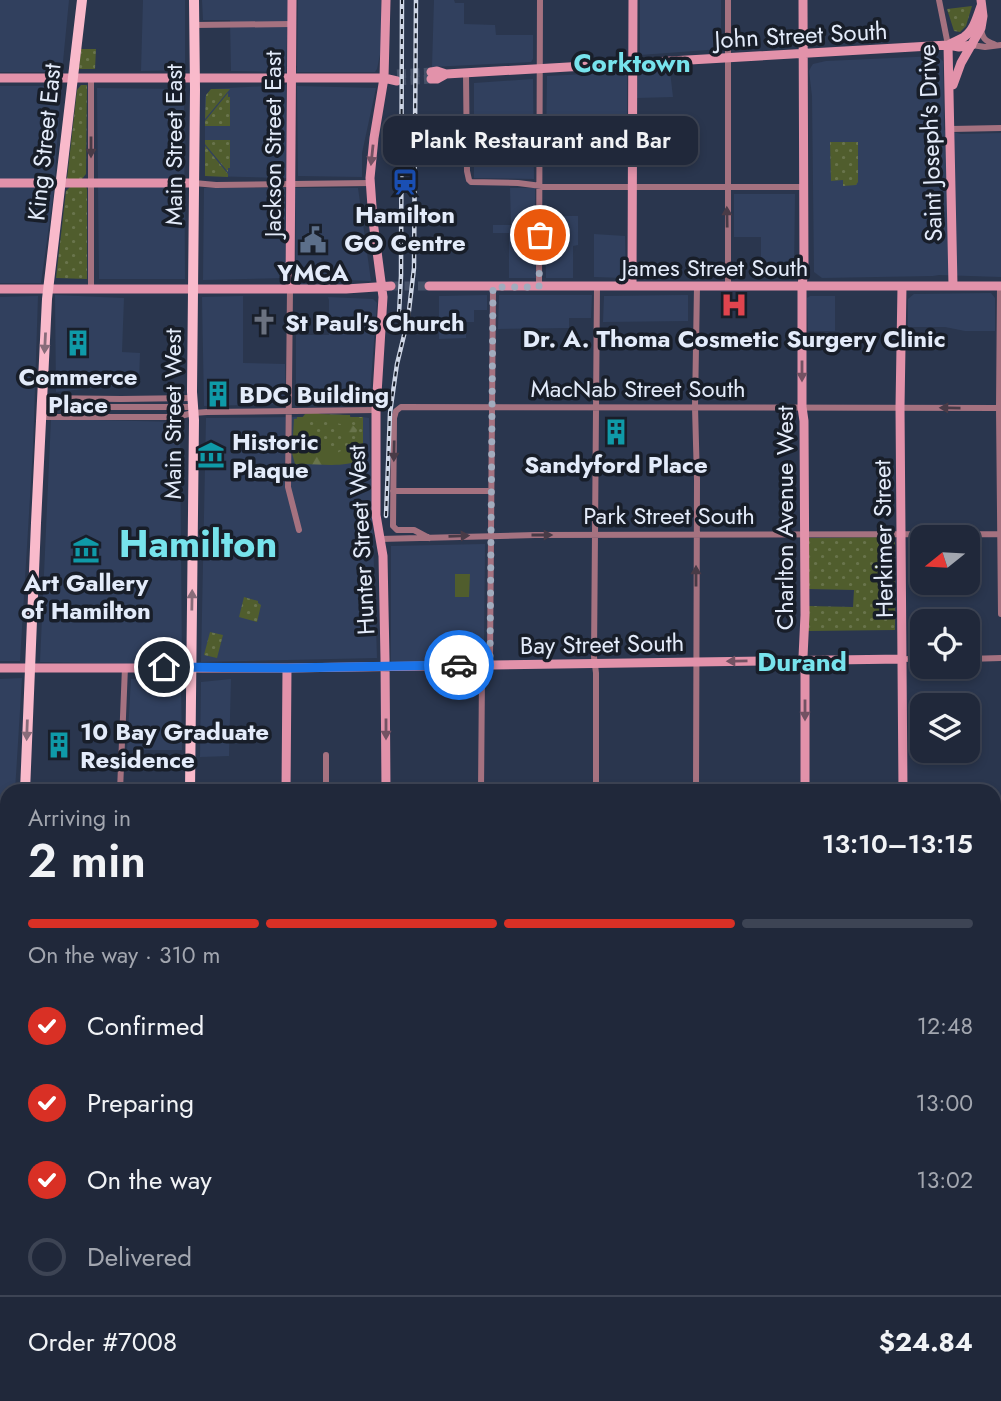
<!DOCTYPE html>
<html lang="en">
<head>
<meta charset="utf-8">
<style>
	:root { --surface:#20283a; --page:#283042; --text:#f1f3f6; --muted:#a2a6af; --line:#3d4454; --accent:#d93025 }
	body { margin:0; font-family:Jost,sans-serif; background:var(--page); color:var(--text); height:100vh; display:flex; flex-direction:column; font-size:26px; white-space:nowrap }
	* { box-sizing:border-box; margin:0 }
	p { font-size:23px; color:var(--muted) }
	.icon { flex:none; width:38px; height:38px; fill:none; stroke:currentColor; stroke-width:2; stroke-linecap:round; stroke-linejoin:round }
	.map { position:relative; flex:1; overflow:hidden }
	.drawer { position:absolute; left:0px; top:784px; width:1001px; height:618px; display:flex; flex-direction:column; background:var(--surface); border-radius:21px 21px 0 0; box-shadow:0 4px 10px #0003,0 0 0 2px var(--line) }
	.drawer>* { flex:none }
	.needle { width:46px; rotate:252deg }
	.buttons { position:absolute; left:910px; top:525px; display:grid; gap:14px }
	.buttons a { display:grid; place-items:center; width:70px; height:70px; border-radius:14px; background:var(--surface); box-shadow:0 4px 10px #0003,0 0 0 2px var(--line); font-size:35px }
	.pin { position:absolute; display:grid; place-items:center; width:60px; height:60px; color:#fff; margin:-30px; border:4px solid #fff; border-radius:50%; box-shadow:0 2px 7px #0007 }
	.courier { position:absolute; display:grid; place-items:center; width:70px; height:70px; margin:-35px; border:5px solid #1a73e8; border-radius:50%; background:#fff; color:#222; box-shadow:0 2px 9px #0007 }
	.bubble { position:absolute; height:49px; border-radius:14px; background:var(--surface); box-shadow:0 4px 10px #0003,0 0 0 2px var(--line); font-size:23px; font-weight:600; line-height:49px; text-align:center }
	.head em { font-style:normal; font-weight:600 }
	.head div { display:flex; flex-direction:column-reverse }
	.head { display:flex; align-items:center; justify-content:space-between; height:119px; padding:0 28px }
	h1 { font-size:46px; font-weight:600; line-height:52px }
	.bar { display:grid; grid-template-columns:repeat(4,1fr); gap:10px 7px; align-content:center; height:84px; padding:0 28px }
	.bar i { height:9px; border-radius:5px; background:var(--line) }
	.bar .current { background:var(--accent) }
	.bar p { grid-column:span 4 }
	.line { display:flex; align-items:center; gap:18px; padding:0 28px; border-top:2px solid var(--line) }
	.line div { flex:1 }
	ol { padding:0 28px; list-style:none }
	li { display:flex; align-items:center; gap:21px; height:77px }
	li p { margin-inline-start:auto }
	li .icon { padding:7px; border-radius:50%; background:var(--accent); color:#fff; stroke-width:4 }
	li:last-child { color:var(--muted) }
	li i { width:38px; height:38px; border:4px solid var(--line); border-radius:50% }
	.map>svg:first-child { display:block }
	.built { fill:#31405e }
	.grass { fill:url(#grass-dots) }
	.forest { fill:url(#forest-firs) }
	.garden { fill:#505d2d }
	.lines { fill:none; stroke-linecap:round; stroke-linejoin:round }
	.secondary-tunnel { stroke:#465168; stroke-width:9; stroke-dasharray:9 4.5; stroke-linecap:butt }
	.street { stroke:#a57280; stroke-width:6 }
	.secondary { stroke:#e292aa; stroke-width:9 }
	.primary { stroke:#f9bacb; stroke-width:10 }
	.rail-casing { stroke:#ced6e6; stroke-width:4.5 }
	.rail { stroke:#181e29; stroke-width:2; stroke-dasharray:5; stroke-linecap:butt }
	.oneway { fill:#493b47 }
	.oneway2 { fill:#735263 }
	.oneway3 { fill:#886c7a }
	.done { stroke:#a2acbe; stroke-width:7; stroke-dasharray:0 12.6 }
	.route { stroke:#1a73e8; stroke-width:9 }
	.labels { text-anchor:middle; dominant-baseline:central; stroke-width:7; stroke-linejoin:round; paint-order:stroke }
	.street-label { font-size:24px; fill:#e3ebfa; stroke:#181e29 }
	.poi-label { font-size:24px; font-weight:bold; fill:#e3ebfa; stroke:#181e29 }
	.neighbourhood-label { font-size:26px; font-weight:bold; fill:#77e3ec; stroke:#181e29 }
	.town-label { font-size:38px; font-weight:bold; fill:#77e3ec; stroke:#181e29 }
</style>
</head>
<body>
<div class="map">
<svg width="1001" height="1401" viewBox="0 0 1001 1401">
	<defs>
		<pattern id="grass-dots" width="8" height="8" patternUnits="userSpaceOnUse" patternTransform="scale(1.75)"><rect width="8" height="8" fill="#505d2d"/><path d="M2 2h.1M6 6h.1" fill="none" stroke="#69744c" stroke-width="1.8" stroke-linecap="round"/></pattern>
		<pattern id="forest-firs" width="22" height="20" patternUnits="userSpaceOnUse" patternTransform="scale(1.75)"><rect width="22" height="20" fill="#505d2d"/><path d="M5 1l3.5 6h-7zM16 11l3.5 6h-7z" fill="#69744c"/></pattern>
	</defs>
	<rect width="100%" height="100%" fill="#2a364e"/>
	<path class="built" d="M0,0H69L62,72H0Z
		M143,0H185V70L141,71Z
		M202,0H288L286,72L231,71L230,20H203Z
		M298,0H381V50L377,69L375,72H297Z
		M434,0H454L455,3H464V24L495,25L496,35H533V59L531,62L432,67Z
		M640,0H721V49L640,55Z
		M937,56L943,61L944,130L961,134L1001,133V277L939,275L933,276L822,278L814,272L812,96L809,71L811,67L813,64L826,61Z
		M638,71H670L673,97L637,98Z
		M627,72V142H604L592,147L546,148L547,76Z
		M533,79L534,179L474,178V83Z
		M286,85V178L205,176V97L211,89Z
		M0,86H61L54,190L41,283H0Z
		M297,86L376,88L362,153V177L298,176Z
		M97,88L184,89L185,279H99Z
		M204,188H285L286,278L203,280Z
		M295,188H358L371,281L296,278Z
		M510,188H535L536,278H509V233H493V225H511Z
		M734,194H795L794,276L761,278V237H734Z
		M545,216H578V245L573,246V278H546Z
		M594,234L625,236L626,276L624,278L594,277Z
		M991,293L995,298V331H965L945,327H908V299L914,294Z
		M55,295L124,298L122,352L140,353L139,383L56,392Z
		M487,295V310H474V322H466V338L439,339V296Z
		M499,295H592L591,318H569V328L498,329Z
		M688,295V321L603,322L604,296Z
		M38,296L33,448L20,661H0V297Z
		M243,296V363L285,364L286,404L204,406L202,297Z
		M810,296H835V331H808L807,298Z
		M328,297L373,299L377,303L369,406L296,404V335H329V300Z
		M297,417L296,462L362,461L363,417L369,418L377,658L201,662L206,418Z
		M51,419L180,422L182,665L40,662Z
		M485,544L484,654L480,661L391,662V546Z
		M22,678L15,791H7V822H0V679Z
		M131,679L181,681L182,750H127Z
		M231,679L229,756L200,757L201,682Z
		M0,833L7,834V911L0,910Z
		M0,1338H7V1395H27V1401H0Z"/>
	<path class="grass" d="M972,6L966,26L960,32L954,31L947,9Z
		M81,49H96L95,69H79Z
		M81,85H87L86,174L82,179H67L77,90Z
		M211,89H230L205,119L206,95Z
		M228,93V97H230V126H205V121Z
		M205,140H230V168H228V172L205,144Z
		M830,142H858V182L856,185L843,186V180L831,181Z
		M205,146L228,174V177L205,176Z
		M70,187H86L87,189V279L56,278L66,191Z
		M297,417H363V461L296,463Z
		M891,537L895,543V630L808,631L809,606L853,607L854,590L809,589V538Z
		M244,597L258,601V603L261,605L257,622L239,617Z
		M210,632L223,635L217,658L204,655Z"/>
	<path class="forest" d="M315,412L321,414L350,415L351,423L357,430L356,434L344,433L341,424L330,422H310C305,431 306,440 312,448L326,449L331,453H337L341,451L361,450L364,453V459C340,469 320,463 295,464L292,453L294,419L302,418L305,414Z"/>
	<path class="garden" d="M455,574H470L469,597H455Z"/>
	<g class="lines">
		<path class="secondary-tunnel" d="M397,74L431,72
			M397,81L431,79
			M391,286H429"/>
		<path class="street" d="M728,0V286
			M939,0L948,45
			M194,25L292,24
			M981,28C982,38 985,41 994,44
			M972,45L985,47L1001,45
			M466,73L467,171L469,180L471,182L518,183L549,187H803
			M951,129L1001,128
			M194,183L216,185L371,183
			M1000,286L999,408L1001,614
			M539,287L540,0
			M91,289V79
			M290,289L288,487L299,530
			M42,398L121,399L192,398
			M42,407H193
			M41,417H176L193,413L207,412L376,410
			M393,491H490
			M429,538L414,530H397L393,526L394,418L396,411L401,407L999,408
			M380,539L535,535L1000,534
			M903,659H922
			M968,659L1001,658
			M326,755V791
			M120,791L125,667
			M481,791L482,675L490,659L493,287
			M596,791V673L594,657L597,286
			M696,791L697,480L695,407L697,286
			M1000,1049L1001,805
			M994,1246H1001
			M0,1333H7
			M277,1395V1401
			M349,1395V1401
			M421,1395V1401
			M490,1395V1401
			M563,1395V1401
			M639,1395V1401
			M800,1395L801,1401
			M882,1395L883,1401
			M969,1395V1401
			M71,1401L72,1395
			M136,1401L137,1395
			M718,1401V1395"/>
		<path class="secondary" d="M803,0L804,269L802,286V407L804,421L805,615L803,657L805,669V791
			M948,45L953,286
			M948,45C953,42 959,40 964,37C974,30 977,17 981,6
			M431,72L437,71L446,74L948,45L959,47L972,45
			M0,78H384L397,81
			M431,79H437L446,74
			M953,85L961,63L981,28L983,16L981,0
			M0,183H194
			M429,286H1001
			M632,286L633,0
			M902,286L900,407L903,791
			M0,289H346L391,286
			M290,289L292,0
			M0,668H287L903,659
			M286,791L287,668
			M386,791L385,659L383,556L376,515V410L383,297L373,221L370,178L374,138L384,78L386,0
			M0,827H7
			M0,961H7
			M994,1049H1001
			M0,1075L7,1074"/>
		<path class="primary" d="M25,791L36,523L47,299L82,0
			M190,791L194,420L192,392L195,89L194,0
			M0,1209L7,1116
			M203,1395V1401"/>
		<g class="rail-casing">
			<path id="rail" d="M399,314L401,276L402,0
				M386,516L390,413L397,364L408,319L414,268L416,0
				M387,1395V1401"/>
		</g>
		<use href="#rail" class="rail"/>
	</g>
	<defs><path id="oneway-solid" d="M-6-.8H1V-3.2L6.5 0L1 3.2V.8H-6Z" transform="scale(1.75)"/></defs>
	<g class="oneway">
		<use href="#oneway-solid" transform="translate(91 147) rotate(90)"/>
		<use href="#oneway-solid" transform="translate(727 217) rotate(-91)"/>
		<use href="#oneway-solid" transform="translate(950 408) rotate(-179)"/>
		<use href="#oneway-solid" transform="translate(394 451) rotate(91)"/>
		<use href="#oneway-solid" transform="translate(542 535)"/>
		<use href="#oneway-solid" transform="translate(459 536) rotate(-2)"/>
		<use href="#oneway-solid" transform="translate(696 576) rotate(-90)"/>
	</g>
	<g class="oneway2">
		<use href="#oneway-solid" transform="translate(372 155) rotate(96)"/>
		<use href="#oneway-solid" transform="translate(802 371) rotate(90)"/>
		<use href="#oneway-solid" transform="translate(737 661) rotate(179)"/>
		<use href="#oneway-solid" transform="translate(805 710) rotate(90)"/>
		<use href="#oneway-solid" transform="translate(386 729) rotate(90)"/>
	</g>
	<g class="oneway3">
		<use href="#oneway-solid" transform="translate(45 343) rotate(93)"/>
		<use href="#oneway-solid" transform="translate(192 600) rotate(-89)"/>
		<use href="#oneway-solid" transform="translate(27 730) rotate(92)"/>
	</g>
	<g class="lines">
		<path class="done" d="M459,665H487L490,659L493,287H539L540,235"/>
		<path class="route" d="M164,667L287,668L459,665"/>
	</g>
	<defs>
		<g id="station-bare" transform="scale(2.1)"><path d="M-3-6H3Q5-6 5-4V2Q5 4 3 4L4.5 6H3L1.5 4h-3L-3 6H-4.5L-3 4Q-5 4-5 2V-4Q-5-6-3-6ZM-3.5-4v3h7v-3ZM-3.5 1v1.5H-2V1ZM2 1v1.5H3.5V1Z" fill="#1a4fb4" stroke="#181e29" stroke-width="2.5" paint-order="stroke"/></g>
		<g id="civic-bare" transform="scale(2.1)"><path d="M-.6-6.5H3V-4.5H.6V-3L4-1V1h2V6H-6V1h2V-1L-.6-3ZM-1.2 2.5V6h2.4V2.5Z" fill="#5c6f8a" stroke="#181e29" stroke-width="2.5" paint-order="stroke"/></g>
		<g id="hospital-bare" transform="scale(2.1)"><path d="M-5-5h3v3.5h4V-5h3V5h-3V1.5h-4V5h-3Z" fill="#e0444e" stroke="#181e29" stroke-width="2.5" paint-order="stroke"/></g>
		<g id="church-bare" transform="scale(2.1)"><path d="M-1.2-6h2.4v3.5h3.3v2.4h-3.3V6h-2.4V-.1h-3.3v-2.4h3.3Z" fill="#6b7280" stroke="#181e29" stroke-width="2.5" paint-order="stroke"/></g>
		<g id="building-bare" transform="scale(2.1)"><path d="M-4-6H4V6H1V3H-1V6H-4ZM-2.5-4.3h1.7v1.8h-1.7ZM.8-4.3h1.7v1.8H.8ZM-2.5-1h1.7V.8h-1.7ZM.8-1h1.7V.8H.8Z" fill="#0f9aa8" stroke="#181e29" stroke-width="2.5" paint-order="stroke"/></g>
		<g id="museum-bare" transform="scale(2.1)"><path d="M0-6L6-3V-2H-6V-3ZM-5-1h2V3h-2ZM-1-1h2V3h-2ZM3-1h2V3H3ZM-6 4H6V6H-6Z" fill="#0f9aa8" stroke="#181e29" stroke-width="2.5" paint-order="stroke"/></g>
	</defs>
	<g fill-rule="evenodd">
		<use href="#station-bare" x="405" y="182"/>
		<use href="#civic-bare" x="313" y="240"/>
		<use href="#hospital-bare" x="734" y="305"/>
		<use href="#church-bare" x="264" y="322"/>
		<use href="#building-bare" x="78" y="343"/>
		<use href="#building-bare" x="218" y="394"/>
		<use href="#building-bare" x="616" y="432"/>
		<use href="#museum-bare" x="211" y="455"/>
		<use href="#museum-bare" x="86" y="550"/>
		<use href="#building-bare" x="59" y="745"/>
	</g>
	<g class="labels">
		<g class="street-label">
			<text transform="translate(801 35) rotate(-3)">John Street South</text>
			<text transform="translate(44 142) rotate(-84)">King Street East</text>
			<text transform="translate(930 143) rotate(-92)">Saint Joseph's Drive</text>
			<text transform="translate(272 144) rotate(-90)">Jackson Street East</text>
			<text transform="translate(173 145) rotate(-90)">Main Street East</text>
			<text x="715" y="267">James Street South</text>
			<text x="638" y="388">MacNab Street South</text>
			<text transform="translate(172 414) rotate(-90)">Main Street West</text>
			<text x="669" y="515">Park Street South</text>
			<text transform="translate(784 518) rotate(-90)">Charlton Avenue West</text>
			<text transform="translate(883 539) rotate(-91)">Herkimer Street</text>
			<text transform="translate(361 540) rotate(-93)">Hunter Street West</text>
			<text transform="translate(602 644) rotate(-1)">Bay Street South</text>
		</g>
		<g class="poi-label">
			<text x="405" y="214">Hamilton<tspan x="405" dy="28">GO Centre</tspan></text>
			<text x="313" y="272">YMCA</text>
			<text x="285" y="322" text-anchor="start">St Paul's Church</text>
			<text x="734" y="338">Dr. A. Thoma Cosmetic Surgery Clinic</text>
			<text x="78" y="376">Commerce<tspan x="78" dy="28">Place</tspan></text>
			<text x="239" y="394" text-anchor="start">BDC Building</text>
			<text x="232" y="441" text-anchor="start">Historic<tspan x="232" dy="28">Plaque</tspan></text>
			<text x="616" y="464">Sandyford Place</text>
			<text x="86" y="582">Art Gallery<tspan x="86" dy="28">of Hamilton</tspan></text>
			<text x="80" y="731" text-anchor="start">10 Bay Graduate<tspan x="80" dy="28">Residence</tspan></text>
		</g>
		<g class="neighbourhood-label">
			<text x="632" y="63">Corktown</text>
			<text x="802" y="662">Durand</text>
		</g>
		<g class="town-label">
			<text x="198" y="543">Hamilton</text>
		</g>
	</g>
</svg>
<div class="buttons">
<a><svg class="needle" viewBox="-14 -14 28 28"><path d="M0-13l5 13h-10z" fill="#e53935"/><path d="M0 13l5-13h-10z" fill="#a2a6af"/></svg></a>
<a><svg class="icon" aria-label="locate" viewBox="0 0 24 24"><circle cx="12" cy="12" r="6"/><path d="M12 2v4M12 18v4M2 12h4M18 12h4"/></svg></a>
<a><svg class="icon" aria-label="layers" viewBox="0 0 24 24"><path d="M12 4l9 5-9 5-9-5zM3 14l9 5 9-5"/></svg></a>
</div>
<div class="pin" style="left:540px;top:235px;background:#ea580c"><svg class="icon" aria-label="bag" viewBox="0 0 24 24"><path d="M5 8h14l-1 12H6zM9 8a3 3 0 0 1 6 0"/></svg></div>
<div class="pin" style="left:164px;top:667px;background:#1f2937"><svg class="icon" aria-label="home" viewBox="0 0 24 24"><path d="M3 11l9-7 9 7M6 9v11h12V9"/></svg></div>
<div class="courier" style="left:459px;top:665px"><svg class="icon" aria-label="car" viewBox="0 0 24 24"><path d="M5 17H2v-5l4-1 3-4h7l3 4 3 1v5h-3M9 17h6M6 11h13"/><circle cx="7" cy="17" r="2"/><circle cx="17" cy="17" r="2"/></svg></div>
<div class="bubble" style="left:383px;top:116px;width:315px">Plank Restaurant and Bar</div>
<section class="drawer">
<div class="head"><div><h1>2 min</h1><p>Arriving in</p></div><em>13:10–13:15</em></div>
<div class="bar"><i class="current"></i><i class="current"></i><i class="current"></i><i></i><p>On the way · 310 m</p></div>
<ol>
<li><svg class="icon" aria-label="check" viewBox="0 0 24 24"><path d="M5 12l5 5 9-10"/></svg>Confirmed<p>12:48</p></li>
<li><svg class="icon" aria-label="check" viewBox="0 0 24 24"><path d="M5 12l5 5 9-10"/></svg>Preparing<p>13:00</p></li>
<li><svg class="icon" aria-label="check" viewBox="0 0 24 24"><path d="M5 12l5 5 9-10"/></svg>On the way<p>13:02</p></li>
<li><i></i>Delivered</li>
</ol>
<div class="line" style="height:91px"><div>Order #7008</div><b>$24.84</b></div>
</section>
</div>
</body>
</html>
